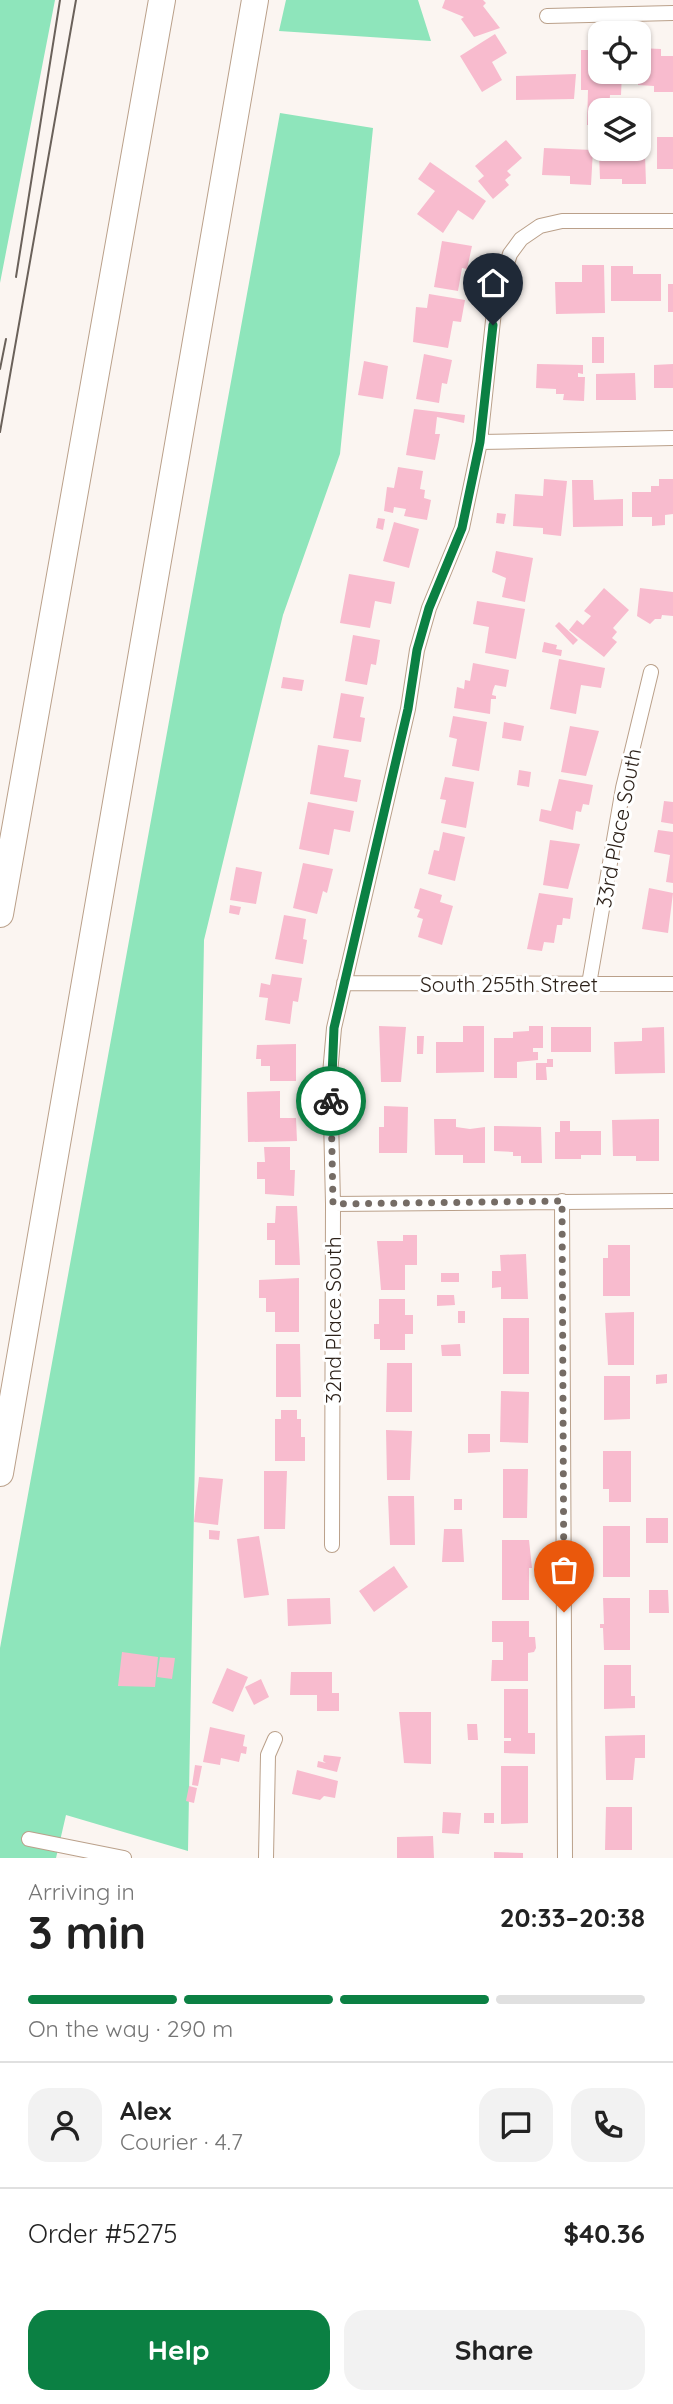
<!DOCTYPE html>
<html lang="en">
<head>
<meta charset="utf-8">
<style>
	:root { --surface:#fff; --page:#f2f2f2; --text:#222; --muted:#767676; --line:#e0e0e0; --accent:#0b8043 }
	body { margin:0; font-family:Quicksand,sans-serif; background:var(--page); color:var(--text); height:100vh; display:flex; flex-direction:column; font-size:26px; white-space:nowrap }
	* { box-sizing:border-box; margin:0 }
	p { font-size:23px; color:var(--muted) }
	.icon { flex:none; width:38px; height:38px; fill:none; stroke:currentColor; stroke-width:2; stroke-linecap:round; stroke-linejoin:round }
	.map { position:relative; height:1858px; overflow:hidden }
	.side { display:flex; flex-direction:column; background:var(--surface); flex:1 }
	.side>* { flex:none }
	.buttons { position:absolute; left:588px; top:21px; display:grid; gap:14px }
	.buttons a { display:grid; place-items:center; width:63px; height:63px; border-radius:14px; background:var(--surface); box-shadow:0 2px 5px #0004; font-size:35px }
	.pin { position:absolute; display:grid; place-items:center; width:60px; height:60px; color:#fff; margin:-72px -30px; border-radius:50% 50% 50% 0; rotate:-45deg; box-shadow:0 0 7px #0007 }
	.pin .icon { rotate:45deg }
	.courier { position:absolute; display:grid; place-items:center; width:70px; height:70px; margin:-35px; border:5px solid #0b8043; border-radius:50%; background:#fff; color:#222; box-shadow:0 2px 9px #0007 }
	.summary em { font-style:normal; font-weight:700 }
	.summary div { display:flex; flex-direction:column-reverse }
	.summary { display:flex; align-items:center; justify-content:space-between; height:119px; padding:0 28px }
	h1 { font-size:46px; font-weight:700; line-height:52px }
	.bar { display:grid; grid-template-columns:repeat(4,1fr); gap:10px 7px; align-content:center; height:84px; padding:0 28px }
	.bar i { height:9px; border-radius:5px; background:var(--line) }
	.bar .on { background:var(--accent) }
	.bar p { grid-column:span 4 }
	.line { display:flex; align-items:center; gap:18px; padding:0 28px; border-top:2px solid var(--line) }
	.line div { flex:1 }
	.round { display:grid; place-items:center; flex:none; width:74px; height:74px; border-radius:21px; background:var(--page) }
	.primary-button { display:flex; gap:14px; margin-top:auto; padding:14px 28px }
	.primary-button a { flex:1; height:80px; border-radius:21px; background:var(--accent); color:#fff; font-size:28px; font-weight:700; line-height:80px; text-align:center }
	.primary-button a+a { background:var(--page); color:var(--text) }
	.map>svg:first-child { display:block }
	.green { fill:#8ee5bb }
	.building { fill:#f8bbce }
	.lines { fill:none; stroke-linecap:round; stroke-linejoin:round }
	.street-casing { stroke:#baa08a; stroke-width:16 }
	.highway-casing { stroke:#baa08a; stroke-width:28 }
	.street { stroke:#fff; stroke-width:14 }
	.highway { stroke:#fff; stroke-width:26 }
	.tram { stroke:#6a615a; stroke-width:2 }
	.done { stroke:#756c65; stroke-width:7; stroke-dasharray:0 12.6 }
	.route { stroke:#0b8043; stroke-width:9 }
	.labels { text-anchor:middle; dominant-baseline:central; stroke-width:6; stroke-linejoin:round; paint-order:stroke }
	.street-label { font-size:21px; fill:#2d221a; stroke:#fff }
</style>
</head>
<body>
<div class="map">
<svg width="673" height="1858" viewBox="0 0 673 1858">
	<rect width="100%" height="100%" fill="#fbf5f1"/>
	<path class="green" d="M0,0H55L0,283Z
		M286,0H418L431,41L279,31Z
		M280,113L373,128L340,454L283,615L204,940L188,1851L66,1815L56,1858H0V1648Z"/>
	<path class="building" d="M445,0H483L486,3L483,6L500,28L474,37L461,19L464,17L442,8Z
		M495,34L507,53L492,62L502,80L482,92L460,56Z
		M639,48L661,49V56H673V92H654V86L638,85Z
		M581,50H600V72H622L621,95H610L609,110H600V125H587L588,90H581Z
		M576,74L574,99L516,100V76Z
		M657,137H673V169H657Z
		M506,140L522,158L507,171L511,175L505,180L509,185L493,199L478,181L484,176L475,166Z
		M544,148L593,150L591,185L570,184V176L542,175Z
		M599,154H645L646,184H622V179H600Z
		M430,162L486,201L473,220L458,210L443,233L417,214L435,191L418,179Z
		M442,241L472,246L467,269L462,268L458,291L434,287Z
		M582,265H604L605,313L556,314L555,282H582Z
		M611,266H633V274H661V301H611Z
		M668,284H673V312H668Z
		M429,294L465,300L461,322L453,321L448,348L413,342L416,307L427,308Z
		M592,337H604V363H592Z
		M424,354L452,360L447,384L442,383L439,403L416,399Z
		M364,361L388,366L383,399L358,395Z
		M537,364L583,365V374L578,373V377H585L584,401L563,400L564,394H556V389L536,388Z
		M673,364V388H654V365Z
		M635,373L636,400H596V374Z
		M414,409L465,415L464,423L437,417L435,434H440L435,460L406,455Z
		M398,467L423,471L420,489L425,490L424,498L431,500L427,520L404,516L406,509L394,507L393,513L384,511L387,487L394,488Z
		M544,479L567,481L561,536L543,534V528L513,526L515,494L543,496Z
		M659,479H673V514L665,515V525L652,526V517H632V492H651V486H659Z
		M572,480H593L594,500L623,499V526L573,527Z
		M497,513L506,514L504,524L496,523Z
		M378,518L385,519L383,530L376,528Z
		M394,522L419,529L409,568L383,561Z
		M496,551L533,558L525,602L502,597L506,578L492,572Z
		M349,574L395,582L391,604L375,601L370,628L340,623Z
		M604,588L629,610L613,628L617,632L612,638L617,642L604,657L569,630L577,620L583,625L591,616L584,611Z
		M640,588L673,592V616L662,615L661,619H655L650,624L637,616Z
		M477,601L525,609L516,659L485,653L489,627L473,624Z
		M559,622L578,640L573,645L555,626Z
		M353,635L380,640L376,665L371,664L367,685L345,681Z
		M544,642L557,645L556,649L562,650L561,656L542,652Z
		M559,659L605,668L601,688L581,685L576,714L550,709Z
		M473,663L509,670L506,687L495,685L493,690L492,695L496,696V699H491L490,714L454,708L457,687L464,689L465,680L470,681Z
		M283,677L304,680L302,691L281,688Z
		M341,693L364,697L360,717L365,718L361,742L333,738Z
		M453,716L487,722L479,771L452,766L457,739L449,737Z
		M504,722L524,726L521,741L502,738Z
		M570,726L599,731L586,776L561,772Z
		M318,745L349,750L344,777L361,780L357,802L310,794Z
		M519,770L531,772L529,787L517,785Z
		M445,777L474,782L466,828L441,823L446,800L440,799Z
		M559,779L593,785L589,805L583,804L581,812L576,811L573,830L539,821L541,809L551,811Z
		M664,801L673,802V824L661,822Z
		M308,802L354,811L350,832L334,829L329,855L299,849Z
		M658,830L673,832V883L666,882L670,855L654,852Z
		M443,832L465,837L455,881L428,874L434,850L439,851Z
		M550,840L580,844L568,889L543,885Z
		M303,863L333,869L327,893L323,891L317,914L293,908Z
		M236,867L262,872L256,904L230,900Z
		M420,888L442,895L440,902L453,906L442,945L418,937L423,919L417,917L420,910L414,908Z
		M649,888L673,893L668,933L642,929Z
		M539,893L573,898L570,919L563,918L562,925H557L554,943L544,942L542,951L527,949Z
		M230,905L241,907L239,915L229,913Z
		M284,915L306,919L303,939L307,940L303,964L275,959Z
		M272,974L302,978L298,1002L293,1001L290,1024L265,1020L268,998L259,997L261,983L270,985Z
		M379,1026L406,1027L401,1082H381Z
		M463,1026H484V1072L436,1073V1042H463Z
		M529,1026H543V1048H533V1052H538V1060L517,1062V1078H494V1038H513V1032L529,1031Z
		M551,1027H591V1052H551Z
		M664,1027L665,1073L615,1074L614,1042L642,1041V1028Z
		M417,1036H424L423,1054H417Z
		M296,1044V1081H270V1066H261V1059H256L257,1045Z
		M547,1059H553V1067H546L547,1080H536V1063H547Z
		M280,1091V1118H296L297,1141L248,1142L247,1092Z
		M384,1106L408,1107L407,1153H379V1127H384Z
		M434,1119H456V1127L470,1129L485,1127V1163H463V1155H435Z
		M659,1119V1161H636V1156H613L612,1120Z
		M560,1121H570V1131H601V1155H581V1159H555V1132H560Z
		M494,1126L541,1127L542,1163H521V1156H513V1152L494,1151Z
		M264,1147H290V1170H295L294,1196L265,1194V1179H257V1162H265Z
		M276,1206H297L300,1265H275V1240H267V1223H275Z
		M403,1235H417V1265H405V1290H381L377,1241H403Z
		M608,1245H630V1296H603V1258H608Z
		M526,1254L528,1299H501V1287L492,1288V1271H501L500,1255Z
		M441,1273H459V1282H441Z
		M299,1278V1332H275V1312H266V1298H259V1280Z
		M437,1295H454L455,1305L437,1306Z
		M379,1299H405V1315H413V1334H405V1350H380V1339H374V1324H379Z
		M458,1311H465V1323H458Z
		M634,1312V1365H608L605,1313Z
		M503,1318H529V1374H503Z
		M276,1344H300L301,1397H276Z
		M460,1344L461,1356H442L441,1345Z
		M387,1363H412V1412H386Z
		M667,1374V1383L656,1384V1375Z
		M604,1376H630V1419L604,1420Z
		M501,1391L529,1392L528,1443L500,1442Z
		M281,1410H297V1419H301V1437H305V1461H275V1419H281Z
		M386,1430L412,1431L410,1480H387Z
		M468,1434H490V1452L468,1453Z
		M603,1451H631V1502H609V1489H603Z
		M503,1469H528L527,1518H503Z
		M264,1471H287L285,1529H264Z
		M199,1477L223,1479L218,1525L194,1522Z
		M388,1496H414L415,1545H390Z
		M454,1499H462V1510H454Z
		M646,1518H668V1543H646Z
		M603,1526H630V1577H603Z
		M444,1529H462L464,1562H442Z
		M209,1530L220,1531L219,1540L209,1539Z
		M259,1536L269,1595L244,1598L237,1539Z
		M502,1540H529L532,1568H529V1600H502Z
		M394,1566L408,1587L374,1612L359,1591Z
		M649,1590H668L669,1613H649Z
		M330,1598L331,1624L288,1626L287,1599Z
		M603,1598H630V1650H604L603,1628H600V1624H604Z
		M492,1621H529V1637H535L536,1648L534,1652L528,1653V1681H491L492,1660H503V1642H492Z
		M122,1652L158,1657L155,1687L118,1686Z
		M160,1657L175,1658L172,1679L157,1677Z
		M604,1665H631V1696H635V1708L604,1709Z
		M227,1668L248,1677L233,1712L212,1703Z
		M291,1672H332V1693H339V1711H317V1695H290Z
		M261,1679L269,1697L254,1705L245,1687Z
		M504,1689H528V1733H535V1754L504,1753V1741H511V1738H504Z
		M399,1712H431V1764L404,1763Z
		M467,1724H477L478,1740H468Z
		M210,1727L245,1735L243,1746L247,1747L246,1754L241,1753L239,1762L221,1758L220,1765L203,1762Z
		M645,1735V1758H635L633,1780H606L605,1736Z
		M324,1755L341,1757L337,1772L317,1767L318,1761L326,1763L323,1761Z
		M195,1765L202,1766L198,1786L192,1785Z
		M501,1766H528V1823L501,1824Z
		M297,1770L338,1781L335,1798L324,1796L320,1800L292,1794Z
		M189,1786L197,1788L194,1803L186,1801Z
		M606,1807H632V1850H605Z
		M443,1812L461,1813L459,1834L442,1833Z
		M484,1813H494V1823H484Z
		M433,1836L434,1858H397V1837Z
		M494,1852L523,1853V1858H494Z"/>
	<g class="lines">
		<g class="street-casing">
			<path id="street" d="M547,16L673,13
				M480,442L673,438
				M344,983L673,984
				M589,984L623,788L651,672
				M562,1201L565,1858
				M333,1204L673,1201
				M332,1545L333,1204L330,1074L334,1028L408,709L417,650L429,608L462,528L480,442L495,302L510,254L521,239L540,226L562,221H673
				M29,1839L124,1858
				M266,1858L268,1755L275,1739"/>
		</g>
		<g class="highway-casing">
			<path id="highway" d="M0,914L162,0
				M0,1473L255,0"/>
		</g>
		<use href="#street" class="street"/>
		<use href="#highway" class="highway"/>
		<path class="tram" d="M16,277L60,0
			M0,369L6,339
			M0,432L76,0"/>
	</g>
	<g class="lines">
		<path class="done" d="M331,1101L333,1204L562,1201L564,1612"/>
		<path class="route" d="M331,1101L334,1028L408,709L417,650L429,608L462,528L480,442L493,325"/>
	</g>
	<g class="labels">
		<g class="street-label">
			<text transform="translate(618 828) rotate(-79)">33rd Place South</text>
			<text x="509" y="984">South 255th Street</text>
			<text transform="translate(333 1320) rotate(-90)">32nd Place South</text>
		</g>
	</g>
</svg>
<div class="buttons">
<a><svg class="icon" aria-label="locate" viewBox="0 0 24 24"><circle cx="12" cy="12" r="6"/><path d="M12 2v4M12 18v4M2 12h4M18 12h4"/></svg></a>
<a><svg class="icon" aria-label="layers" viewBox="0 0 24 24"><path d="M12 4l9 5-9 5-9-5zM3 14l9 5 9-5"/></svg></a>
</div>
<div class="pin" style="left:564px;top:1612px;background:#ea580c"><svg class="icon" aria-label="bag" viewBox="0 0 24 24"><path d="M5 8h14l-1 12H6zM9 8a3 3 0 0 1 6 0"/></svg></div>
<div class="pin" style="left:493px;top:325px;background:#1f2937"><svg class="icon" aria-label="home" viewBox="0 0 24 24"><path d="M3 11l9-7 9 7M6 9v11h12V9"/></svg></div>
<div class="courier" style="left:331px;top:1101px"><svg class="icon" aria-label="bike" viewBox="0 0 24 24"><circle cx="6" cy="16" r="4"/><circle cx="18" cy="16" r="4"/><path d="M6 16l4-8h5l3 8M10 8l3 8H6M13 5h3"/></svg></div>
</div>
<section class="side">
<div class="summary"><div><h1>3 min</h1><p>Arriving in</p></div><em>20:33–20:38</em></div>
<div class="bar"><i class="on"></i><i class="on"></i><i class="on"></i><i></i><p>On the way · 290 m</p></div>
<div class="line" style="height:126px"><a class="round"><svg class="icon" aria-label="person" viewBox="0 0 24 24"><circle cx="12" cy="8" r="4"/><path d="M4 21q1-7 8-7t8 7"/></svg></a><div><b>Alex</b><p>Courier · 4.7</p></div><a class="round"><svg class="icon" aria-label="chat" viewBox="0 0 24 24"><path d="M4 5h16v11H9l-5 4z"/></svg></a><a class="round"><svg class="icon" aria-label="phone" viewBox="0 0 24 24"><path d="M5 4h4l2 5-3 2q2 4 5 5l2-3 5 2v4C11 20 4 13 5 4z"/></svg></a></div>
<div class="line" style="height:91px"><div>Order #5275</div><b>$40.36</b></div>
<div class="primary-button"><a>Help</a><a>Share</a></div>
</section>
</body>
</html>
